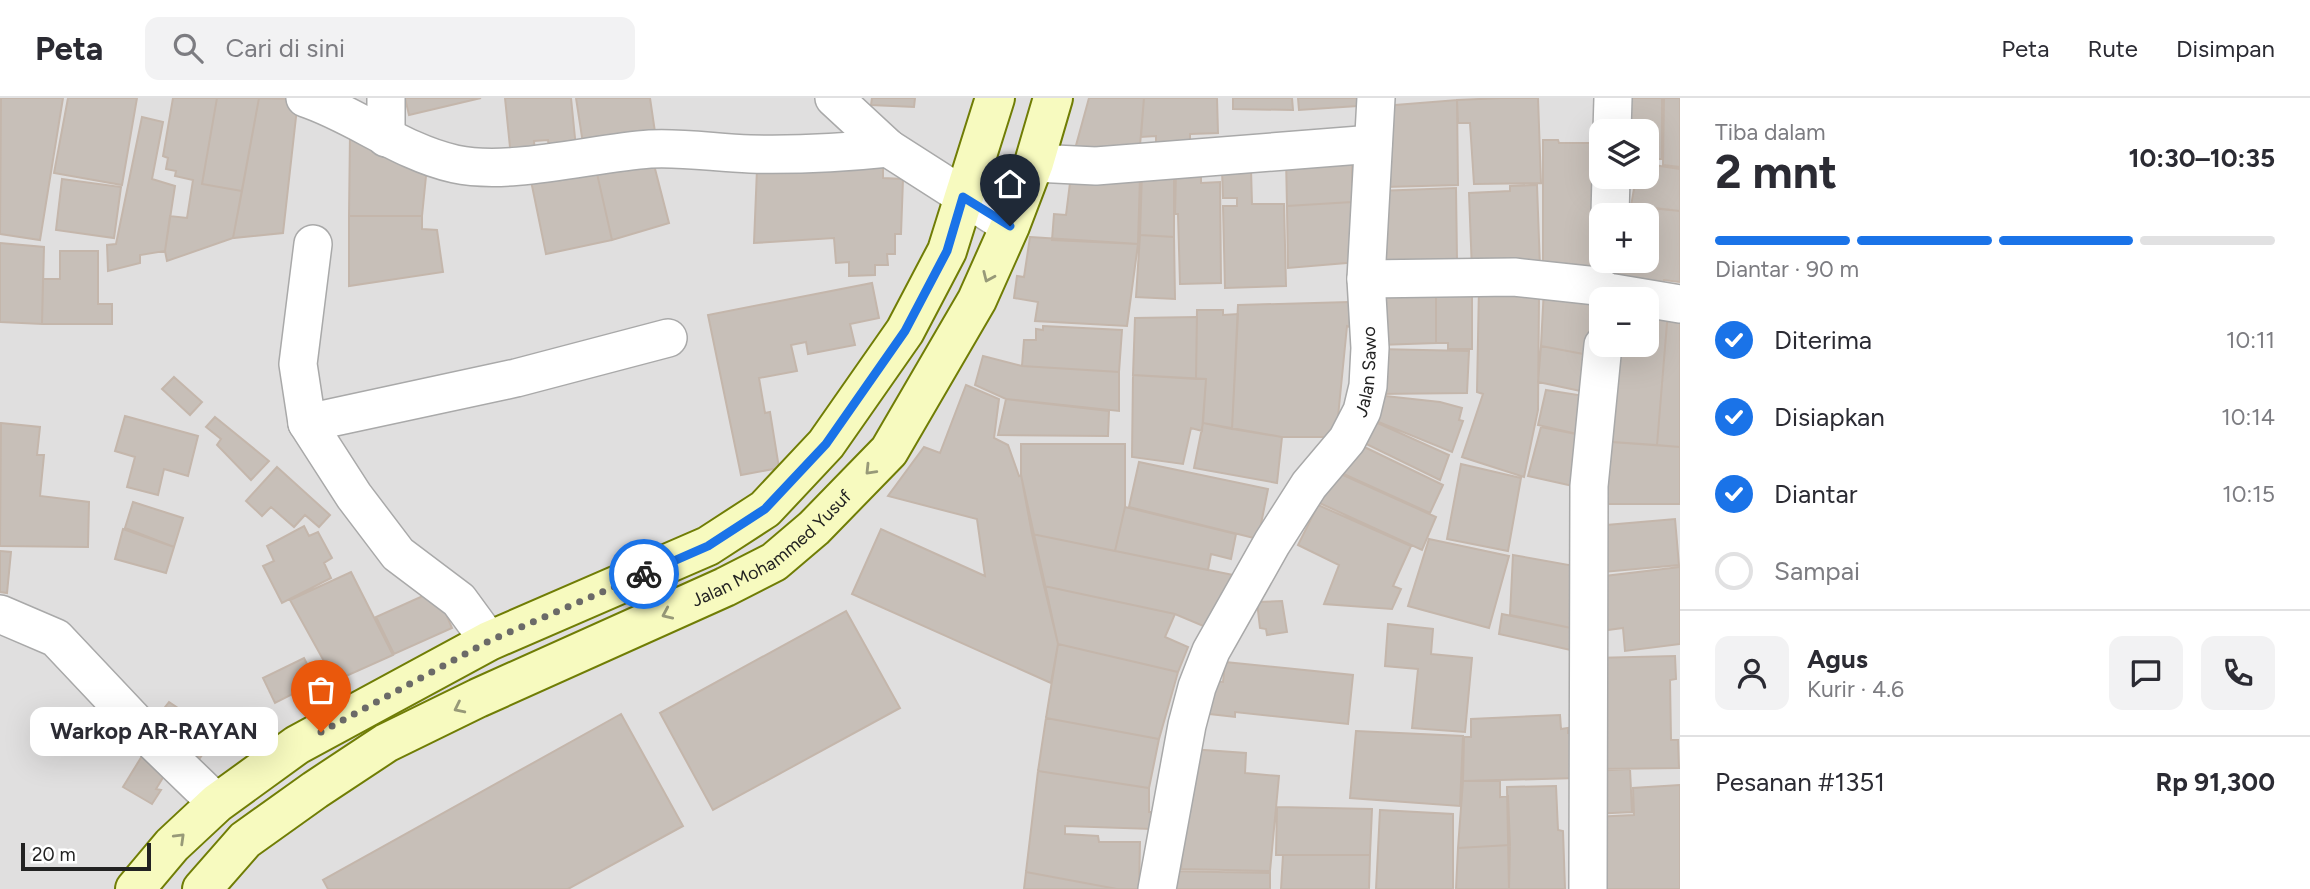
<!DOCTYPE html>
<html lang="id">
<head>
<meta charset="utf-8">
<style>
	:root { --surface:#fff; --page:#f2f2f3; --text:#2b2b33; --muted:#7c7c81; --line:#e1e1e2; --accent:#1a73e8 }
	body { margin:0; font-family:Figtree,sans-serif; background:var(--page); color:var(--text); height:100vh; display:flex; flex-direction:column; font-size:26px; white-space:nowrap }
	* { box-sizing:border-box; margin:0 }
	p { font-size:23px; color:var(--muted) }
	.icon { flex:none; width:38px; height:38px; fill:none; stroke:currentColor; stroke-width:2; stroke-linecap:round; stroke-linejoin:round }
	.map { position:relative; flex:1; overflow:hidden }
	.sheet { display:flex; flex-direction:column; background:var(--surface); width:630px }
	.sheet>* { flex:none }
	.controls { position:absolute; left:1589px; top:21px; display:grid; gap:14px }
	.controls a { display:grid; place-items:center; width:70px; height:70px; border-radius:14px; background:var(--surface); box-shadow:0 7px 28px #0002; font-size:35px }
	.scale { position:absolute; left:21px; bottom:18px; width:130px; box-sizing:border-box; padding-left:7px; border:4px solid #222; border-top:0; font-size:19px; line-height:24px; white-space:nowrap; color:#222; -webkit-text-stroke:5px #fff; paint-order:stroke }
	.pin { position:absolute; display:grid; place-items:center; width:60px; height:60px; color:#fff; margin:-72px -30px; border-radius:50% 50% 50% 0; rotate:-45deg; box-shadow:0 0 7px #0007 }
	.pin .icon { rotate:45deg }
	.courier { position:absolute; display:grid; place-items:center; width:70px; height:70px; margin:-35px; border:5px solid #1a73e8; border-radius:50%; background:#fff; color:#222; box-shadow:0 2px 9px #0007 }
	.bubble { position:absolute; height:49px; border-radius:14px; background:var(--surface); box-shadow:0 7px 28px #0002; font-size:23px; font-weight:700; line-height:49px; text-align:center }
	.summary em { font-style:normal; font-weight:700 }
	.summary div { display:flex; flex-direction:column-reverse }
	.summary { display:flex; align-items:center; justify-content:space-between; height:119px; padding:0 35px }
	h1 { font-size:46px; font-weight:700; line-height:52px }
	.bar { display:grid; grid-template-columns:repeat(4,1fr); gap:10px 7px; align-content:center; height:84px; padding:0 35px }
	.bar i { height:9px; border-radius:5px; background:var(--line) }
	.bar .on { background:var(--accent) }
	.bar p { grid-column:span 4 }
	.line { display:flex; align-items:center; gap:18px; padding:0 35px; border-top:2px solid var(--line) }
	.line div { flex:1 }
	.round { display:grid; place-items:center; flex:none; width:74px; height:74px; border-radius:14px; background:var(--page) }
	ol { padding:0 35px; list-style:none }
	li { display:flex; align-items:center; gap:21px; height:77px }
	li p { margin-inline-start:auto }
	li .icon { padding:7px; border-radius:50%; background:var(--accent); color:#fff; stroke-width:4 }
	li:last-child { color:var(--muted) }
	li i { width:38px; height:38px; border:4px solid var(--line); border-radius:50% }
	header { display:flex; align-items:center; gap:42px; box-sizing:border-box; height:98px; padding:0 35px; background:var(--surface); border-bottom:2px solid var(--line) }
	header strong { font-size:33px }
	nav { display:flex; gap:38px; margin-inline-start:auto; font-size:24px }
	.search { width:490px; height:63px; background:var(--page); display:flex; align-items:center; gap:18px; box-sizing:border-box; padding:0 24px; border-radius:14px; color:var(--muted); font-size:26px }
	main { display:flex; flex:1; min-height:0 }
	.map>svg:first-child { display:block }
	.residential { fill:#e0dfdf; fill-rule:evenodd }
	.building { fill:#c7bfb8; stroke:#c4b6ab; stroke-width:2 }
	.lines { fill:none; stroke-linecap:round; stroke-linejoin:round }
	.street-casing { stroke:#a9a9a9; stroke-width:40 }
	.secondary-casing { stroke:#707d05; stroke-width:42 }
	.street { stroke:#fff; stroke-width:37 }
	.secondary { stroke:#f7fabf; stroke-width:38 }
	.oneway { stroke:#979978 }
	.done { stroke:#6b6a68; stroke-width:7; stroke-dasharray:0 12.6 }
	.route { stroke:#1a73e8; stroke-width:9 }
	.labels { text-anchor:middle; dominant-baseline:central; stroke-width:5; stroke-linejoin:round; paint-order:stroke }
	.street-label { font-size:18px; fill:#222; stroke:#fff }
</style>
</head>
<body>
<header>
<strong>Peta</strong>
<div class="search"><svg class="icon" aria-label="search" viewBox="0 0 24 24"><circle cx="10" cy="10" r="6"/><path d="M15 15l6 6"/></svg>Cari di sini</div>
<nav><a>Peta</a><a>Rute</a><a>Disimpan</a></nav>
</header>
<main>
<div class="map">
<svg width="1680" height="791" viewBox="0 0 1680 791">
	<rect width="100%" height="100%" fill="#f2efe9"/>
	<path class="residential" d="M0,0H1680V791H0ZM1601,33H1647V79H1601ZM1601,117H1647V163H1601ZM1601,201H1647V247H1601Z"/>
	<path class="building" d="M1,0H63L40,142L0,136Z
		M68,0H137L122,87L54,75Z
		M173,0H217L202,86L242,93L233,140L167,163L165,153L170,118L187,120L193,82L175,78L176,73L166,71L168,60L163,58Z
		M217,0H259L242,93L202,86Z
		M259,0L298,1L283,135L233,140Z
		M405,0H481L409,17Z
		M505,0H571L576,50H549L548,42L534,43L535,56L511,59Z
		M576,0H650L656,41L584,52Z
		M872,0H915L914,9L871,7Z
		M1089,0H1144L1139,59L1072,62Z
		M1144,0H1217L1218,35L1190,36V54L1156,55V38L1141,39Z
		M1233,0H1292L1293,12L1233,11Z
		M1298,0H1372V7L1299,12Z
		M1501,0H1538L1541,85L1474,86L1470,25H1458L1457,2Z
		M1615,0H1662V61H1647V33H1615Z
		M1664,0H1680V69L1663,67Z
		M1457,2L1458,87L1385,89L1383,8Z
		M142,19L163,24L152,81L175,88L165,153L140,157V165L108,173L107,147L116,146Z
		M350,36L427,68L422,118H349Z
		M1543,42H1558L1559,45H1601V163H1604V174L1543,173Z
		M1286,60L1352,61V104L1287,108Z
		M653,63L669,125L612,142L596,71Z
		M883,63V80L903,81L901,136H895V156H887L888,167H875V177L849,178V164L836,165L834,140L754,145L757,71Z
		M1647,66L1680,71V113L1631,108L1636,79H1647Z
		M1174,70V139L1140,137L1142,74Z
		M596,71L612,142L546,156L530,78Z
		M1251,71L1252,106H1284L1286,188L1225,190L1223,108H1237V100H1223L1222,72Z
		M1176,74H1201V85L1220,84L1221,185L1180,186L1178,116H1175Z
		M1140,78L1138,146L1052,142L1054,116L1066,117L1070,85Z
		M62,81L121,89L114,140L56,132Z
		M1537,87L1540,170L1472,173L1469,95L1510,93V88Z
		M1456,90L1457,162L1374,166L1377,93Z
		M1352,104L1358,164L1288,170L1287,108Z
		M1621,106L1680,113V184L1664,182L1662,191L1610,183L1613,163H1647V117H1620Z
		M349,118H422V131L437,132L443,174L349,188Z
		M1140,137L1174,139L1175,201L1136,199Z
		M1030,139L1138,146L1127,228L1035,223L1038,204L1014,200L1017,178L1024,179Z
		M0,145L44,149L42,226L0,224Z
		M60,153H98V206H112V226H42L43,181H60Z
		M1376,184L1436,186V245L1379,247Z
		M872,185L879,220L850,226L855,247L808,256L806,244L791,247L797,273L759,280L765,315L770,314L779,370L741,377L708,217Z
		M1436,186H1472V251H1448V245H1436Z
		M1479,188L1539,198L1538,312L1524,379L1462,359L1483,296L1477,294Z
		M1544,190L1599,194L1594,258L1541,248Z
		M1349,204L1350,229L1347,228L1336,339H1282L1232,331L1238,207Z
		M1197,212H1223V217L1238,216L1232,331L1203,325L1206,281H1196Z
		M1647,212L1668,213L1657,347L1597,343L1605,247H1647Z
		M1668,213L1680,215V349L1657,347Z
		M1197,219L1196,281L1133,277L1135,220Z
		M1043,228L1122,232L1119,274L1022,268L1024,242H1036V231L1043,232Z
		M1541,248L1594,258L1590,295L1538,284Z
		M1376,251L1469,253L1467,295L1376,296Z
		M983,258L1022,268L1119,274V313L1006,301L975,287Z
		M1133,277L1206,281L1202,333L1191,330L1183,366L1132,359Z
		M174,279L202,304L190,317L162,291Z
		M966,287L999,301L994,340L1008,347L1019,378L1021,377L1058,546L1051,585L852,496L881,431L985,478L977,421L888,398L924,349L940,355Z
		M1546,292L1591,299L1586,338L1538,327Z
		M1385,298L1440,304L1462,310L1459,322L1463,323L1452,354L1376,323Z
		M1006,301L1109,313L1108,338L998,337Z
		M125,318L198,338L188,378L164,371L158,397L127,389L135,359L115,353Z
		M1362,318L1449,357L1440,382L1354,340Z
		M215,319L269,363L251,382L217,347L221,341L206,329Z
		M1,325L40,329L37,357H44L40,398L89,404L88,449L0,448Z
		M1203,325L1282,339L1277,385L1194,370Z
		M1541,329L1586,338L1582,390L1528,378Z
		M1352,343L1443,387L1430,415L1337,373Z
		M1597,343L1680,349V406H1591Z
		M1021,346H1125V409L1115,453L1032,436L1021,377Z
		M1139,364L1268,391L1258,441L1129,409Z
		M1461,366L1521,380L1508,453L1447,441Z
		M277,369L330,417L319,429L305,417L294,429L271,409L262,418L246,403Z
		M1332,372L1436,419L1422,452L1313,402Z
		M133,404L183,420L174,449L125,430Z
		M1318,407L1411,448L1393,488L1401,491L1392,511L1324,506L1339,467L1298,447Z
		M1125,409L1236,436L1231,461L1211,456L1208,472L1115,453Z
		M1675,421L1679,467L1593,475L1595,428Z
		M304,428L309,438L318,434L332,460L324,465L331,480L282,505L263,468L274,463L267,448Z
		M123,431L174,449L166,475L115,461Z
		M1032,436L1238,478L1215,533L1175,516L1044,488Z
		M1429,441L1509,458L1489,530L1408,508Z
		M0,453L11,454L7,495L0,494Z
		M1513,457L1580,469L1576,531L1510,517Z
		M1680,469V546L1625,553L1623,530L1600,533L1605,478Z
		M351,474L393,557L335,583L290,502Z
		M1044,488L1175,516L1165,539L1188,549L1178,574L1058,546Z
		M436,492L452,530L394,556L376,519Z
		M1282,503L1287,534L1267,537L1266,531L1260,530L1257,504Z
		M846,513L900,610L713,712L660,615Z
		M1502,516L1576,531L1575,553L1499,536Z
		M1388,526L1433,531L1431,556L1472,560L1465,634L1412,630L1418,571L1385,568Z
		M1058,546L1178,574L1159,641L1046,620Z
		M1675,558L1676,581L1670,582L1671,642H1678L1679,670L1600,671L1593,560Z
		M304,560L316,584L275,605L263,580Z
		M1225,564L1353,577L1348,626L1235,614V619L1201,615L1205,582L1223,584Z
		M169,604L217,636L200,660L148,631Z
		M621,616L683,728L568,791H328L323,782Z
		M1560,617L1561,631L1568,630V635H1575L1577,680L1463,683L1464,639H1471V621Z
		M1046,620L1159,641L1149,690L1038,673Z
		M1356,633L1463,638L1460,708L1350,700Z
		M1190,651L1246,655L1245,675L1279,678L1270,773L1181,771Z
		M145,653L170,668L156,691L161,692L152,706L123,689Z
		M1630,671L1632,714L1592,716L1593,673Z
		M1038,673L1149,690V714H1152V731L1065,728V736L1098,738L1099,744H1140L1139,791H1117L1026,774Z
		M1463,683H1500V699L1508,698L1510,747L1458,750Z
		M1680,687V791H1604L1593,719L1634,717L1633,690Z
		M1556,688L1558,732L1563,733L1565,791H1509L1507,689Z
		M1277,709L1372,711L1370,757H1276Z
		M1380,712L1453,716V791H1376Z
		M1510,747L1509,791H1456L1458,750Z
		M1283,757H1370L1369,791H1281Z
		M1164,773L1270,775V791H1163Z
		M1026,774L1117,791H1024Z"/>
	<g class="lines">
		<g class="street-casing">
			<g id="street">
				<path d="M305,0C356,17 401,54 455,66C511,78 592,55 650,51C683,49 717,55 750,56C797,57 841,55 888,50"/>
				<path d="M834,0L888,50L1010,128"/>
				<path d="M1612,33L1613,0"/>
				<path d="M386,40V0"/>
				<path d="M1034,65L1096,68L1373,46"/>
				<path d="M1610,117L1611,79"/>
				<path d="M313,146L298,266L307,325L354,398L398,456L459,502L489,543"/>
				<path d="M1366,181L1514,179L1597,188L1608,194L1680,206"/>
				<path d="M307,325L516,280L668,240"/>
				<path d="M0,516L56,540L156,646L217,705"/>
				<path id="s1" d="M1157,791L1187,627L1197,589L1211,553L1272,445L1309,387L1347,342L1362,313L1368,288L1370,250L1366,181L1376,0"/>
				<path d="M1588,791L1589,388L1603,247"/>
			</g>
		</g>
		<g class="secondary-casing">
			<g id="secondary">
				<path d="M135,791L172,747L217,705L297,647L489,543L708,448L765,411L826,346L905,233L947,153L995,0"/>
				<path id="s2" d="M202,791L245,742L315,692L386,645L478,600L725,489L774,464L814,430L889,353L977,202L1010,128L1034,65L1053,0"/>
			</g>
		</g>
		<use href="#street" class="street"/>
		<use href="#secondary" class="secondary"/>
	</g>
	<defs><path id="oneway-chevron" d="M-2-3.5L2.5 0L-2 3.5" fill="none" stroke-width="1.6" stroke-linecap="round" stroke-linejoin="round" transform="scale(1.75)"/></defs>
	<g class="oneway">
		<use href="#oneway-chevron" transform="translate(988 179) rotate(114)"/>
		<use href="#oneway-chevron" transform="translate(870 372) rotate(134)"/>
		<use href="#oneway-chevron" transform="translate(667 516) rotate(156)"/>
		<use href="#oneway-chevron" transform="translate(459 610) rotate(154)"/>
		<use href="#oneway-chevron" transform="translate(180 740) rotate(-44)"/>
	</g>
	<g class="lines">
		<path class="done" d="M321,634L489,543L644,476"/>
		<path class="route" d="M644,476L708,448L765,411L826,346L905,233L947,153L963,99L1010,128"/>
	</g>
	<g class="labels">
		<g class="street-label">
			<text stroke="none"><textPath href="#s1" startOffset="569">Jalan Sawo</textPath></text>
			<text stroke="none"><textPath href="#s2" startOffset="670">Jalan Mohammed Yusuf</textPath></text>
		</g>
	</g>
</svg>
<div class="controls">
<a><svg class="icon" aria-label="layers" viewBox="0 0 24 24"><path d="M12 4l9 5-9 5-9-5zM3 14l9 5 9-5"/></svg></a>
<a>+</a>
<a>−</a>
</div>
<div class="scale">20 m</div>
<div class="pin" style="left:321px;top:634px;background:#ea580c"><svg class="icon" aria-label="bag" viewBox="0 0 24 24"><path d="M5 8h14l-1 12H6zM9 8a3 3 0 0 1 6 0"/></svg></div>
<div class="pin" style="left:1010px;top:128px;background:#1f2937"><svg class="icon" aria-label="home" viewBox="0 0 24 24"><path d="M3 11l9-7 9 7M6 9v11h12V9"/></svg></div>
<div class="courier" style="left:644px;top:476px"><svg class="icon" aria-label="bike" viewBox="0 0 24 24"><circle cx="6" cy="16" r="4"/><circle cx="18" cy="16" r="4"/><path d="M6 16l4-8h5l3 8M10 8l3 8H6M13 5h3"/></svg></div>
<div class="bubble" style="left:30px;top:609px;width:248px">Warkop AR-RAYAN</div>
</div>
<section class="sheet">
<div class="summary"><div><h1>2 mnt</h1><p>Tiba dalam</p></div><em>10:30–10:35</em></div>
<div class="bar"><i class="on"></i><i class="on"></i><i class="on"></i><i></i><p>Diantar · 90 m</p></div>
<ol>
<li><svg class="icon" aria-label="check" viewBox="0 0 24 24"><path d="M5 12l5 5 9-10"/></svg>Diterima<p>10:11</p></li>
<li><svg class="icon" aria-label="check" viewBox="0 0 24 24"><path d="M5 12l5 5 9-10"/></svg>Disiapkan<p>10:14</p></li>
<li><svg class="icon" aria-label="check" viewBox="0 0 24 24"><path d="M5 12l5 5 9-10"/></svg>Diantar<p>10:15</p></li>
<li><i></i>Sampai</li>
</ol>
<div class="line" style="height:126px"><a class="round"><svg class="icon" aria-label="person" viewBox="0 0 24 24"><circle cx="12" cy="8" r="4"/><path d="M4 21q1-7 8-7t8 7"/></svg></a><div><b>Agus</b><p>Kurir · 4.6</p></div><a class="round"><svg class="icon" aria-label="chat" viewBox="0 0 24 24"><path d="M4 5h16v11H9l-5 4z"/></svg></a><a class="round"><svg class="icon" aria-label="phone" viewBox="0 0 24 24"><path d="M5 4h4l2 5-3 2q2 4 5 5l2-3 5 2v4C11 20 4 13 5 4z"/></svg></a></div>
<div class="line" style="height:91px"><div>Pesanan #1351</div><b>Rp 91,300</b></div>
</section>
</main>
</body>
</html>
